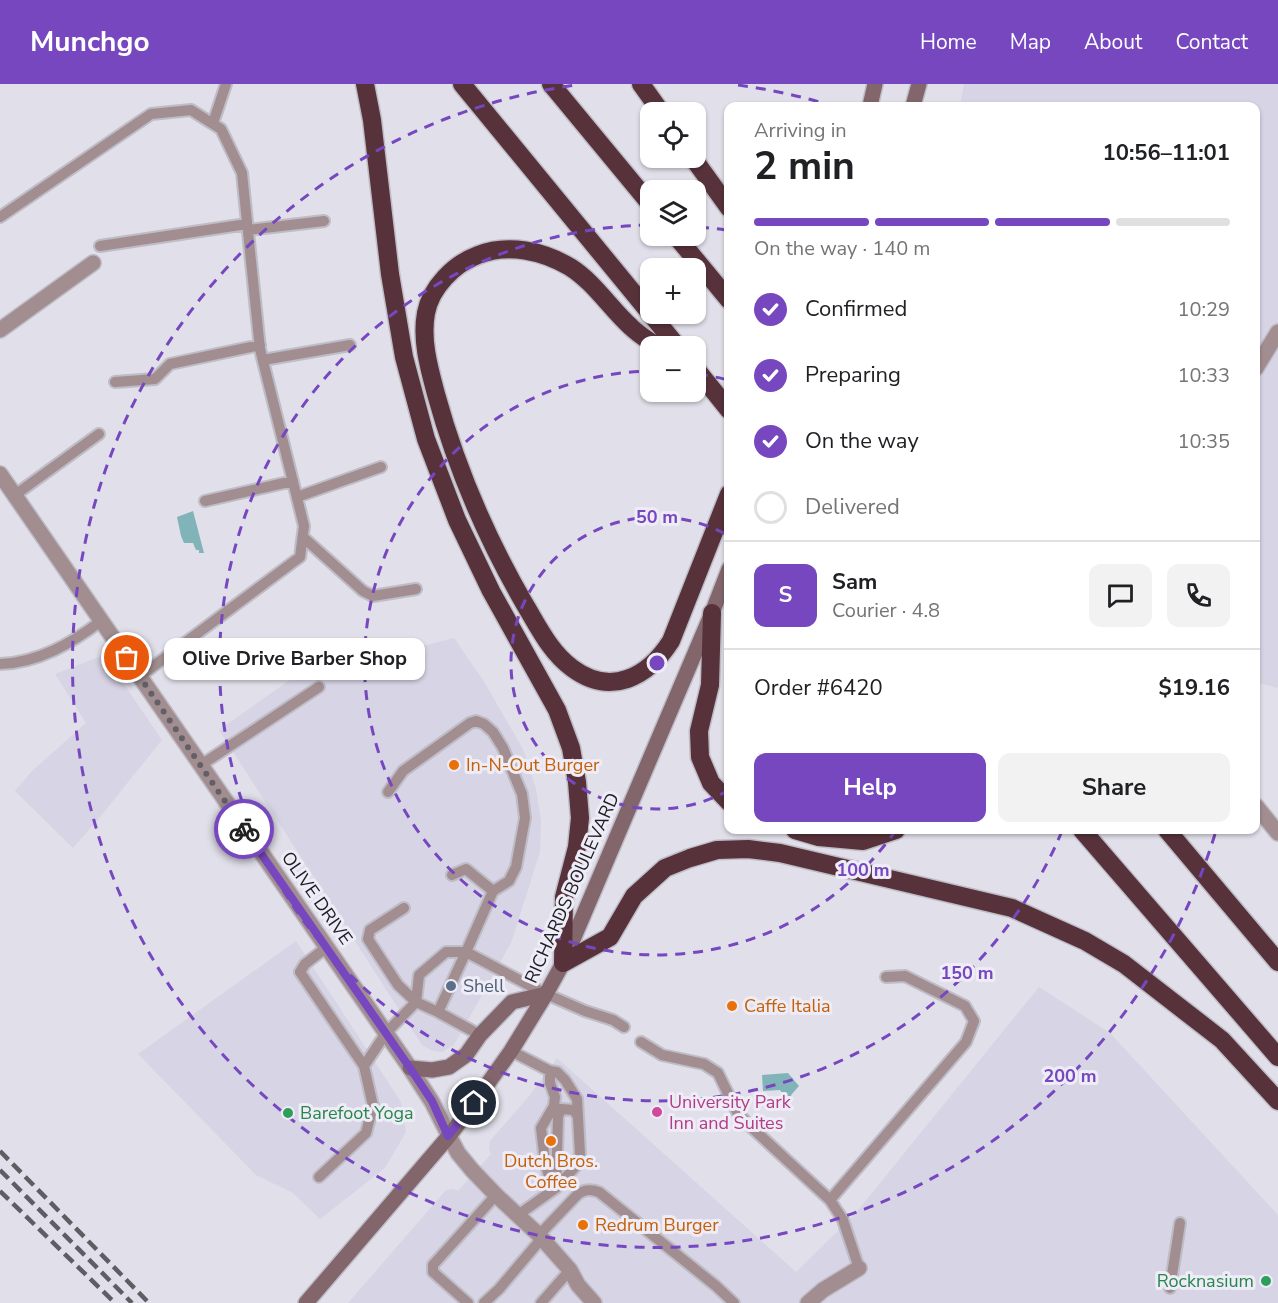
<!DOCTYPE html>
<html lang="en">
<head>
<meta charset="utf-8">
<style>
	:root { --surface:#fff; --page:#f2f2f2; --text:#202124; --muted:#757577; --line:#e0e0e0; --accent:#7647bf }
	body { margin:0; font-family:"Nunito Sans",sans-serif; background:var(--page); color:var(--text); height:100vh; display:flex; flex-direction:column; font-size:22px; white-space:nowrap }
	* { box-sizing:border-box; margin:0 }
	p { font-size:20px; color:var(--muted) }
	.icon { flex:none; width:33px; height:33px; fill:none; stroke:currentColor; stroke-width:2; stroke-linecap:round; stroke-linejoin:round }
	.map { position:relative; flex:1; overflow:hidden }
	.details { position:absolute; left:724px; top:18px; width:536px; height:732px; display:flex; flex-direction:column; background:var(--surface); border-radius:12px; box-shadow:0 2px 4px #0004 }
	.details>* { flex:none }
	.controls { position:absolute; left:640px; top:18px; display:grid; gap:12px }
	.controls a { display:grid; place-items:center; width:66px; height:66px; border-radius:12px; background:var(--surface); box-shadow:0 2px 4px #0004; font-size:30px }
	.pin { position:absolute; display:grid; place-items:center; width:51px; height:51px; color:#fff; margin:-26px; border:3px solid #fff; border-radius:50%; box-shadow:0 2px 6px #0007 }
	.courier { position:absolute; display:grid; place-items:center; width:60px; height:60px; margin:-30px; border:4px solid #7647bf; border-radius:50%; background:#fff; color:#222; box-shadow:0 2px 8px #0007 }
	.bubble { position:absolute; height:42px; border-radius:12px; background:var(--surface); box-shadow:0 2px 4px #0004; font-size:20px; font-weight:700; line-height:42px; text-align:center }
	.headline em { font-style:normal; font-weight:700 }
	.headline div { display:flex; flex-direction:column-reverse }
	.headline { display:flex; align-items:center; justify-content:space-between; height:102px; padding:0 30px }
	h1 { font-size:39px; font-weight:700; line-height:45px }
	.bar { display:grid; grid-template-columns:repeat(4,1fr); gap:9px 6px; align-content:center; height:72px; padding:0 30px }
	.bar i { height:8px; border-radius:4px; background:var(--line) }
	.bar .current { background:var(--accent) }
	.bar p { grid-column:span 4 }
	.line { display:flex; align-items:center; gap:15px; padding:0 30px; border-top:2px solid var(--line) }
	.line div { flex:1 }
	.round { display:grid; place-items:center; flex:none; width:63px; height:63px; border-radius:12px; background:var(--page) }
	ol { padding:0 30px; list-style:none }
	li { display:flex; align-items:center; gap:18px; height:66px }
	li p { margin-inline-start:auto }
	li .icon { padding:6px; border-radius:50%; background:var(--accent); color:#fff; stroke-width:4 }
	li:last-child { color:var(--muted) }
	li i { width:33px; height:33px; border:3px solid var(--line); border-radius:50% }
	.action { display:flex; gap:12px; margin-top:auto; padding:12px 30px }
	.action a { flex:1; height:69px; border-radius:12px; background:var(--accent); color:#fff; font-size:24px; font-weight:700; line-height:69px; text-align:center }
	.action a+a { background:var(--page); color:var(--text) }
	header { display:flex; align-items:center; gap:36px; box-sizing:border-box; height:84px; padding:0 30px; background:var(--accent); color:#fff }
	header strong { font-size:28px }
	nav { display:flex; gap:33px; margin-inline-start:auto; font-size:21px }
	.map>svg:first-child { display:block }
	.built { fill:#d7d4e5 }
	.water { fill:#80b4b9 }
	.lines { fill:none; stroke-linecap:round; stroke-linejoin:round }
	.service-casing { stroke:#bebcc5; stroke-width:14 }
	.minor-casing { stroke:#bebcc5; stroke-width:18 }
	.tertiary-casing { stroke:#bebcc5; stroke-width:18 }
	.secondary-casing { stroke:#bebcc5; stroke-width:18 }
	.motorway-casing { stroke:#bebcc5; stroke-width:21 }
	.service { stroke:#a28e91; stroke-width:10 }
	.minor { stroke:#a28e91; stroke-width:15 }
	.tertiary { stroke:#a28e91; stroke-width:15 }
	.secondary { stroke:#82666c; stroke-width:15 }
	.motorway { stroke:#57323b; stroke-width:18 }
	.rail { stroke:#5e5d63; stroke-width:4.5; stroke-dasharray:12 6; stroke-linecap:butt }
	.done { stroke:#626066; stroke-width:6; stroke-dasharray:0 10.8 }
	.route { stroke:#7647bf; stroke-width:8 }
	.ring { fill:none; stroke:#7647bf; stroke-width:3; stroke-dasharray:10 8 }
	.food-dot { fill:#e8710a; stroke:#eeecf6; stroke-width:2 }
	.service-dot { fill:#5c6f8a; stroke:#eeecf6; stroke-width:2 }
	.hotel-dot { fill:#d1479c; stroke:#eeecf6; stroke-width:2 }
	.leisure-dot { fill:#2e9e5b; stroke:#eeecf6; stroke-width:2 }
	.labels { text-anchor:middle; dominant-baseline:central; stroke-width:6; stroke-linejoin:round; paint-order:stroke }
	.food-label { font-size:18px; fill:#c56008; stroke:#eeecf6; text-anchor:start }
	.street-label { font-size:18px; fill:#1d1c20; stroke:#eeecf6 }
	.service-label { font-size:18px; fill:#4e5e75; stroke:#eeecf6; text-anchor:start }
	.hotel-label { font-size:18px; fill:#b23c85; stroke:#eeecf6; text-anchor:start }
	.leisure-label { font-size:18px; fill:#27864d; stroke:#eeecf6; text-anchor:start }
	.centre { fill:#7647bf; stroke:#eeecf6; stroke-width:3 }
	.ring-label { font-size:18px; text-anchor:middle; font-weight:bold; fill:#7647bf; stroke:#eeecf6; stroke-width:6; stroke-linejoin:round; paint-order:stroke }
</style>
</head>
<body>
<header>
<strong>Munchgo</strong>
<nav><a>Home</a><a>Map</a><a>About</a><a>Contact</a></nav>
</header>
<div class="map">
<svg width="1278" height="1219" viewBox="0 0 1278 1219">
	<rect width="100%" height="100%" fill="#e1dfe9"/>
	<path class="built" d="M964,0H1278V602L1277,604L1256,598V22H960Z
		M454,554L483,596L523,665L536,705L541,737L540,768L511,859L454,961L442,968L431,966L422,961L219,646L331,567L383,572Z
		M104,571L162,656L96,738L73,764L15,707L33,686L86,639L55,590Z
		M296,857L401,1018L406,1048L385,1084L320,1135L293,1109L256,1091L138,970Z
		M1039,903L1110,949L1278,1131V1219H348L446,1106L453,1105L458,1107L491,1070L489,1065L490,1057L530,1011L557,974L796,1188L854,1131Z"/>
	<path class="water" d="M193,427L204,469H199V466H196L193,459H184L181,452L177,433Z
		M788,989L799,1002L791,1011L793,1016L791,1018L787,1019L785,1017L784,1012L780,1006L763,1007L762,991Z"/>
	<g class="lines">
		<g class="service-casing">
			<path id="service" d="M213,39L226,0
				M0,133L151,30L191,26L221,45L242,89L260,265L304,442L300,473L139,593
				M248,146L324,137
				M100,162L247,140
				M263,276L350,261
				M115,298L155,295L170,280L260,261
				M15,411L99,350
				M297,413L381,383
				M205,417L293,397
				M303,453L363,507L373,512L416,505
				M0,580C38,579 72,559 101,537
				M201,681L319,603
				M388,708L403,687L470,639L476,637L484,640L493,648L503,664L522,710L525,734L516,783L509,797L493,807L466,868L546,910L585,927L613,936L624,943
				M452,791L466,785L493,807
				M404,824L370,846L368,855L398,901L416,918L438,928L480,951
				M327,863L305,880L300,888L364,982
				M641,958L662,971L704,980L718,989L737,1028L750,1042L830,1116L843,1136L859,1184
				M511,967L550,987L557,988L565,996L577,1015L580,1070L576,1082L556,1104L518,1131
				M550,987V999L555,1013L554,1022L541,1044L545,1078L549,1092L556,1104
				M319,1093L366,1049L373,1022L364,982L386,949L416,918L419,891L446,868H466L438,928
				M556,1104L558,1033L561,1025L573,1026L577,1031
				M830,1116L966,958L974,937L965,922L905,892L886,893
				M539,1151L578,1110C585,1105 591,1105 599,1108L716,1202L734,1219
				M1170,1204L1180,1139
				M468,1219L433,1188V1181L496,1111
				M484,1219L499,1205L542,1154
				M541,1219L570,1186"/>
		</g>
		<g class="minor-casing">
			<path id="minor" d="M0,246L93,179
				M1256,722L1278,749
				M449,1052L458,1069L472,1086L496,1111L539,1151L570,1186L578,1201L594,1219
				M808,1219L823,1206L859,1184"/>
		</g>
		<g class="tertiary-casing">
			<path id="tertiary" d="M1256,284L1278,248
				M0,390L410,984L432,1018L449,1052"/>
		</g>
		<g class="secondary-casing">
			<path id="secondary" d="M870,22L875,0
				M913,22L919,0
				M410,984L432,986L449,983L466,971L480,951L512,918L546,910
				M306,1219L449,1052L474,1019L511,967L546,910L563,879L712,529L729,485"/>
		</g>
		<g class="motorway-casing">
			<path id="motorway" d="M365,0L372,36L390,190L404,273L426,355L457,436L491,507L557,626L571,664L577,698L580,734L577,763L564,813L563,879
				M462,0L677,262
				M551,0L651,121
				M641,0L661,28
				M693,74L729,124
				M676,152L729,216
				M656,262C648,256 638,250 631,243C610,224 594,198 570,183C543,167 508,159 478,171C454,180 431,203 426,229C421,256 429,284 436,310C456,383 486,453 524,519C538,542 550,568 572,584C611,613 648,593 671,557L729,410
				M696,285L729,326
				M712,529L710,601L699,647L700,673L711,699L729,718
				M795,746L819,753L863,757L896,746
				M1082,746L1278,973
				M1167,746L1278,878
				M563,879L610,853L634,812L665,784L690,774L717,766L748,765L780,769L1012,824L1085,857L1124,880L1222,956L1278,1017"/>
		</g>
		<use href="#service" class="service"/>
		<use href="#minor" class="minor"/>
		<use href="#tertiary" class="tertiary"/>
		<use href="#secondary" class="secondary"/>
		<use href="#motorway" class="motorway"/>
		<path class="rail" d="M0,1067L149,1219
			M0,1086L132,1219
			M0,1107L115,1219"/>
	</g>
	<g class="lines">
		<path class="done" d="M127,574L244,745"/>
		<path class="route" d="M244,745L410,984L432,1017L448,1052L474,1019"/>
	</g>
	<g class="ring">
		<path d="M729 706A146 146 0 1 1 729 452"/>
		<path d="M896 746A292 292 0 1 1 649 287M698 290A292 292 0 0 1 728 296"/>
		<path d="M1062 747A438 438 0 1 1 649 141M699 143A438 438 0 0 1 726 146"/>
		<path d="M1215 750A584 584 0 1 1 576 1M738 1A584 584 0 0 1 833 22"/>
	</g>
	<g class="food-dot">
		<circle cx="454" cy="681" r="6"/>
		<circle cx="732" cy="922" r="6"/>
		<circle cx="551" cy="1057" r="6"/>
		<circle cx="583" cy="1141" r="6"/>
	</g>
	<circle class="service-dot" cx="451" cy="902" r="6"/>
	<circle class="hotel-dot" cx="657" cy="1028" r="6"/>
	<g class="leisure-dot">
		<circle cx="288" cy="1029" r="6"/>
		<circle cx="1266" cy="1197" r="6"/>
	</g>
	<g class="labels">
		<g class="food-label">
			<text x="466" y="681">In-N-Out Burger</text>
			<text x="744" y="922">Caffe Italia</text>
			<text x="551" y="1077" text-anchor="middle">Dutch Bros.<tspan x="551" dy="21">Coffee</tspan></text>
			<text x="595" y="1141">Redrum Burger</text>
		</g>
		<g class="street-label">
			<text transform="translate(572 804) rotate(-66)">RICHARDS BOULEVARD</text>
			<text transform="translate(317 814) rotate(55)">OLIVE DRIVE</text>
		</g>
		<g class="service-label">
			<text x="463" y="902">Shell</text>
		</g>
		<g class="hotel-label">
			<text x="669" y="1018">University Park<tspan x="669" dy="21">Inn and Suites</tspan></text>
		</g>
		<g class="leisure-label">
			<text x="300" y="1029">Barefoot Yoga</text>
			<text x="1254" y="1197" text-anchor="end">Rocknasium</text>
		</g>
	</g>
	<circle cx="657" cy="579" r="9" class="centre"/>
	<g class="ring-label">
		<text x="657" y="439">50 m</text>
		<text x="863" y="792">100 m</text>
		<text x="967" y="895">150 m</text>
		<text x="1070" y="998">200 m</text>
	</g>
</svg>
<div class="controls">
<a><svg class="icon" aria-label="locate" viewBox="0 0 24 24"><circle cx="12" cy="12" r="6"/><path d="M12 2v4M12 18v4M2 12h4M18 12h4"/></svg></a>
<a><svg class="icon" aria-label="layers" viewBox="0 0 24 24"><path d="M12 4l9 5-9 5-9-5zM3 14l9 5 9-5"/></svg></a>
<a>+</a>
<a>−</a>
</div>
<div class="pin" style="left:127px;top:574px;background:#ea580c"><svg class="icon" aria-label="bag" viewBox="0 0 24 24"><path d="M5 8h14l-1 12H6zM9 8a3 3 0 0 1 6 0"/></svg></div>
<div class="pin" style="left:474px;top:1019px;background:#1f2937"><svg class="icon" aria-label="home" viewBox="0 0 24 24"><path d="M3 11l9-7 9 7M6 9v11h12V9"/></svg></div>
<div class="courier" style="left:244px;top:745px"><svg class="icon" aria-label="bike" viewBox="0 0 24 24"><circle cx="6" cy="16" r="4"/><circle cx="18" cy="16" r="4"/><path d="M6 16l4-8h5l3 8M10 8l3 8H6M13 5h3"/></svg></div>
<div class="bubble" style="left:164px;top:554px;width:261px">Olive Drive Barber Shop</div>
<section class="details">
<div class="headline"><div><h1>2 min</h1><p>Arriving in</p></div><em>10:56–11:01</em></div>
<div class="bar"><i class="current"></i><i class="current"></i><i class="current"></i><i></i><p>On the way · 140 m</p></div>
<ol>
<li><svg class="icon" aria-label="check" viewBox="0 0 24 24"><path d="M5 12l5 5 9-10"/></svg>Confirmed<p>10:29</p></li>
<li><svg class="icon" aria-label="check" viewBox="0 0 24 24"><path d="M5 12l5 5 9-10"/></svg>Preparing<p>10:33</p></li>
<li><svg class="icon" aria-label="check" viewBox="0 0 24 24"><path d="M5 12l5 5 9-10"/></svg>On the way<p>10:35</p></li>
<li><i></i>Delivered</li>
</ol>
<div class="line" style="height:108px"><b class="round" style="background:var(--accent);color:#fff">S</b><div><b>Sam</b><p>Courier · 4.8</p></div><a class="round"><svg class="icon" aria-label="chat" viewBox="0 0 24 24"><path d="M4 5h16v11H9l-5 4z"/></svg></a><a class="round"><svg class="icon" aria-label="phone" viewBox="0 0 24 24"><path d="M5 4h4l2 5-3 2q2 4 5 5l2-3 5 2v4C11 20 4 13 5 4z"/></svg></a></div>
<div class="line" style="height:78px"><div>Order #6420</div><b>$19.16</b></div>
<div class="action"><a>Help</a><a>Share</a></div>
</section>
</div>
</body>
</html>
